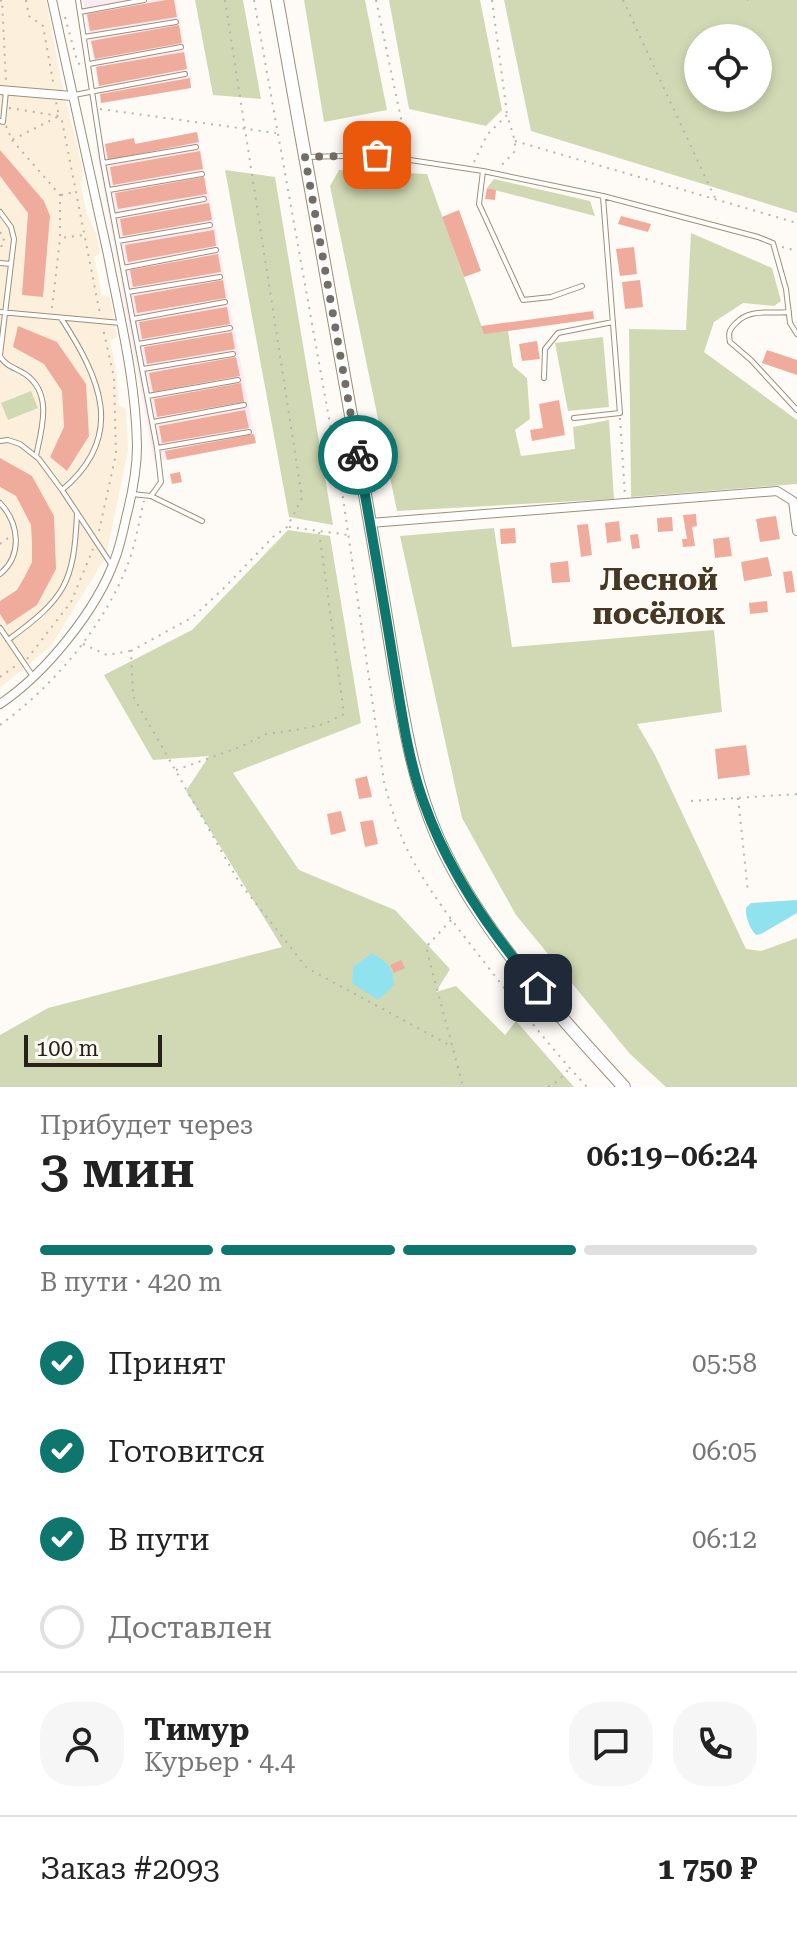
<!DOCTYPE html>
<html lang="ru">
<head>
<meta charset="utf-8">
<style>
	:root { --surface:#fff; --page:#f6f6f6; --text:#222; --muted:#767676; --line:#e0e0e0; --accent:#0f766e }
	body { margin:0; font-family:"Roboto Serif",serif; background:var(--page); color:var(--text); height:100vh; display:flex; flex-direction:column; font-size:30px; white-space:nowrap }
	* { box-sizing:border-box; margin:0 }
	p { font-size:26px; color:var(--muted) }
	.icon { flex:none; width:44px; height:44px; fill:none; stroke:currentColor; stroke-width:2; stroke-linecap:round; stroke-linejoin:round }
	.map { position:relative; height:1087px; overflow:hidden }
	.panel { display:flex; flex-direction:column; background:var(--surface); flex:1 }
	.panel>* { flex:none }
	.controls { position:absolute; left:684px; top:24px; display:grid; gap:16px }
	.controls a { display:grid; place-items:center; width:88px; height:88px; border-radius:50%; background:var(--surface); box-shadow:0 4px 12px #0003; font-size:40px }
	.scale { position:absolute; left:24px; bottom:20px; width:138px; box-sizing:border-box; padding-left:8px; border:4px solid #272118; border-top:0; font-size:22px; line-height:28px; white-space:nowrap; color:#272118; -webkit-text-stroke:6px #fefbf6; paint-order:stroke }
	.pin { position:absolute; display:grid; place-items:center; width:68px; height:68px; color:#fff; margin:-34px; border-radius:16px; box-shadow:0 4px 12px #0006 }
	.courier { position:absolute; display:grid; place-items:center; width:80px; height:80px; margin:-40px; border:6px solid #0f766e; border-radius:50%; background:#fff; color:#222; box-shadow:0 2px 10px #0007 }
	.overview em { font-style:normal; font-weight:600 }
	.overview div { display:flex; flex-direction:column-reverse }
	.overview { display:flex; align-items:center; justify-content:space-between; height:136px; padding:0 40px }
	h1 { font-size:52px; font-weight:600; line-height:60px }
	.bar { display:grid; grid-template-columns:repeat(4,1fr); gap:12px 8px; align-content:center; height:96px; padding:0 40px }
	.bar i { height:10px; border-radius:6px; background:var(--line) }
	.bar .current { background:var(--accent) }
	.bar p { grid-column:span 4 }
	.line { display:flex; align-items:center; gap:20px; padding:0 40px; border-top:2px solid var(--line) }
	.line div { flex:1 }
	.round { display:grid; place-items:center; flex:none; width:84px; height:84px; border-radius:32px; background:var(--page) }
	ol { padding:0 40px; list-style:none }
	li { display:flex; align-items:center; gap:24px; height:88px }
	li p { margin-inline-start:auto }
	li .icon { padding:8px; border-radius:50%; background:var(--accent); color:#fff; stroke-width:4 }
	li:last-child { color:var(--muted) }
	li i { width:44px; height:44px; border:4px solid var(--line); border-radius:50% }
	.map>svg:first-child { display:block }
	.industrial { fill:#fcecf2 }
	.built { fill:#fcf0dd }
	.green { fill:#d1d9b4; fill-rule:evenodd }
	.water { fill:#90e2ef }
	.building { fill:#efac9c }
	.lines { fill:none; stroke-linecap:round; stroke-linejoin:round }
	.lane-casing { stroke:#9d8f78; stroke-width:6 }
	.street-casing { stroke:#9d8f78; stroke-width:10 }
	.primary-casing { stroke:#9d8f78; stroke-width:14 }
	.path { stroke:#b8b4ae; stroke-width:2; stroke-dasharray:2 6; stroke-linecap:butt }
	.lane { stroke:#fff; stroke-width:4 }
	.street { stroke:#fff; stroke-width:8 }
	.primary { stroke:#fff; stroke-width:12 }
	.done { stroke:#726d66; stroke-width:8; stroke-dasharray:0 14.4 }
	.route { stroke:#0f766e; stroke-width:10 }
	.labels { text-anchor:middle; dominant-baseline:central; stroke-width:8; stroke-linejoin:round; paint-order:stroke }
	.quarter-label { font-size:30px; font-weight:bold; fill:#453925; stroke:#fefbf6 }
</style>
</head>
<body>
<div class="map">
<svg width="797" height="1087" viewBox="0 0 797 1087">
	<rect width="100%" height="100%" fill="#fefbf6"/>
	<path class="industrial" d="M83,0H176L191,88L101,103Z
		M197,132L256,443L167,460L154,461L96,146L134,138L135,144Z"/>
	<path class="built" d="M0,0H46L61,80L83,170L81,187L87,214L96,233L100,253L94,257L102,295L110,297L117,337L110,341L117,375L119,406L126,409L128,451L106,557L51,646L0,688Z"/>
	<path class="green" d="M195,0H243L261,99L213,95Z
		M304,0H365L387,110L324,122Z
		M389,0H480L502,110L486,126L409,109Z
		M504,0H797V213L531,131ZM698,38H758V98H698Z
		M225,170L275,177L333,525L289,517Z
		M339,170L427,174L484,333L508,331L513,366L527,378L530,419L515,430L521,456L575,449L573,427L609,420L614,499L397,511L330,186Z
		M494,179L590,201L595,216L487,188Z
		M691,233L772,268L781,301L774,306L743,303L714,322L704,352L797,420V484L631,497L629,329L686,330Z
		M603,337L609,407L568,411L555,343Z
		M31,391L38,408L8,420L1,403Z
		M494,528L512,647L714,630L722,712L637,724L655,755L746,949L761,951L797,938V1087H666L630,1054L516,915L462,818L400,536Z
		M288,530L330,536L361,723L233,773L299,870L395,910L450,969L436,992L456,986L505,1035L516,1021L574,1087H0V1035L48,1008L282,947L186,791L209,756L153,760L104,675L192,630Z"/>
	<path class="water" d="M797,900V913L761,934L756,935C750,929 745,916 746,908L751,903Z
		M372,953C388,964 393,965 394,985L378,1000L352,983L353,967Z"/>
	<path class="building" d="M166,0H174L177,17L90,31L87,14Z
		M179,25L182,43L95,59L91,41Z
		M184,52L187,69L99,86L96,67Z
		M190,78L191,88L101,103L100,94Z
		M197,132L199,142L108,160L105,144L134,138L135,144Z
		M0,150L44,201L50,216L43,297L22,295L28,213L0,176Z
		M200,151L203,169L113,185L110,167Z
		M204,177L207,194L118,209L115,193Z
		M487,188L496,190L495,200L485,199Z
		M209,203L212,220L123,236L120,219Z
		M459,210L481,271L464,277L442,217Z
		M621,216L651,224L648,232L618,224Z
		M214,230L216,246L128,262L125,245Z
		M634,247L637,274L620,276L616,249Z
		M218,254L221,272L133,287L130,270Z
		M223,280L226,298L137,313L134,296Z
		M640,280L643,307L625,309L622,282Z
		M227,307L230,324L142,339L139,322Z
		M593,311L594,319L508,331L484,334L481,326Z
		M18,326L57,342L86,384L89,436L67,471L50,457L64,427L62,391L44,364L13,347Z
		M232,332L235,349L147,364L144,347Z
		M537,341L540,359L522,361L519,344Z
		M767,350L797,360V375L762,363Z
		M236,357L240,376L153,392L149,373Z
		M241,383L244,402L157,417L154,399Z
		M559,400L565,435L532,441L530,430L543,428L539,404Z
		M245,410L249,428L162,443L159,426Z
		M254,434L256,443L167,460L165,451Z
		M0,458L32,476L54,516L56,569L37,605L7,625L0,614V601L17,590L25,576L32,562V543L31,525L16,496L0,487Z
		M180,472L182,482L172,484L170,474Z
		M696,514L697,526L692,527L695,546L683,547L682,539H687L683,515Z
		M776,516L780,539L760,542L756,519Z
		M672,517L673,531L658,532L657,518Z
		M619,521L621,541L607,543L605,523Z
		M588,524L592,555L581,557L577,525Z
		M515,528L516,543L501,544L500,529Z
		M638,534L640,548L632,549L630,535Z
		M729,537L732,556L715,558L713,539Z
		M768,557L772,576L744,581L741,562Z
		M568,561L570,582L552,583L550,563Z
		M792,571L795,592L786,593L783,572Z
		M767,601L768,612L750,614L749,603Z
		M746,745L750,775L718,779L715,749Z
		M367,776L372,797L359,799L355,779Z
		M341,811L346,831L331,835L327,814Z
		M373,820L378,844L365,847L360,822Z
		M401,960L405,968L394,973L390,965Z"/>
	<g class="lines">
		<g class="lane-casing">
			<path id="lane" d="M78,0L103,163L157,448L249,432
				M80,12L144,0
				M84,37L176,22
				M89,64L181,47
				M74,95L185,74
				M0,121L3,122L6,91
				M307,157L377,155L483,171L603,196L758,237L773,243L786,289L790,323L797,334
				M103,163L196,147
				M483,171L479,204L523,300L551,297L582,286
				M109,190L202,174
				M0,212L11,227L14,239L0,355
				M113,216L204,199
				M118,241L210,225
				M0,263L11,264
				M123,268L216,250
				M128,292L220,277
				M0,312L121,323
				M789,312C770,314 750,308 736,323C729,330 728,333 730,342L751,360L797,410
				M61,318C100,378 127,436 62,490
				M133,319L225,302
				M138,344L230,328
				M0,356C5,366 16,368 25,374C53,393 42,428 36,456
				M143,369L233,354
				M544,378L545,349L558,333L613,322
				M148,396L238,380
				M574,418L620,413L603,197
				M153,422L244,405
				M0,441L8,440L20,444L39,459L62,490L111,564
				M132,494L151,496L202,521
				M151,496L161,482L157,448
				M0,503C19,523 23,555 0,574
				M0,628L32,675
				M8,640C65,598 74,584 77,513"/>
		</g>
		<g class="street-casing">
			<path id="street" d="M0,90L72,96
				M370,523L777,491L793,501L797,531
				M0,704C45,674 97,610 115,559C120,546 123,532 126,518C132,495 137,470 137,446C136,381 120,318 108,255C90,170 70,85 52,0"/>
		</g>
		<g class="primary-casing">
			<path id="primary" d="M277,0C308,174 340,349 370,523C379,573 387,623 395,672C405,728 414,783 437,836C478,930 556,1012 624,1087"/>
		</g>
		<path class="path" d="M26,0L29,16L43,26L54,87
			M225,0L302,498L287,527L273,537L225,587L193,617L131,651L133,696L239,882L307,968L453,1047
			M254,0L342,491L384,782C391,807 398,833 411,857C430,893 456,926 481,958C515,1002 549,1046 587,1087
			M376,0L408,152
			M492,0L507,114
			M623,0L715,198
			M747,0H748
			M0,1L2,0L6,81
			M65,17L76,57L81,68
			M9,108L59,116L62,121L100,314
			M100,109L276,133
			M6,126L12,140L59,116L56,102
			M12,140L60,195V238L83,235
			M515,141L797,223
			M474,162L487,135L507,115L515,141V151L500,167
			M61,195L74,192
			M0,232L4,237L3,246H0
			M782,247L797,251
			M52,308L60,239
			M620,418L625,495
			M289,527L349,535
			M99,531L116,454L114,377L103,329
			M0,544L8,538
			M83,644L107,655L130,651
			M27,659L71,602L93,549
			M0,677L18,664
			M0,725C54,686 106,624 129,561C136,542 139,521 144,501
			M176,770L240,747L266,734L295,730L324,724L344,714L319,531
			M738,798L748,892
			M691,801L797,794
			M451,920L426,947L463,1087
			M548,1087L558,1081L570,1068"/>
		<use href="#lane" class="lane"/>
		<use href="#street" class="street"/>
		<use href="#primary" class="primary"/>
	</g>
	<g class="lines">
		<path class="done" d="M358,455L305,157L377,155"/>
		<path class="route" d="M358,455C370,523 382,591 393,660C401,707 407,757 424,803C448,871 491,933 538,988"/>
	</g>
	<g class="labels">
		<g class="quarter-label">
			<text x="659" y="579">Лесной<tspan x="659" dy="34">посёлок</tspan></text>
		</g>
	</g>
</svg>
<div class="controls">
<a><svg class="icon" aria-label="locate" viewBox="0 0 24 24"><circle cx="12" cy="12" r="6"/><path d="M12 2v4M12 18v4M2 12h4M18 12h4"/></svg></a>
</div>
<div class="scale">100 m</div>
<div class="pin" style="left:377px;top:155px;background:#ea580c"><svg class="icon" aria-label="bag" viewBox="0 0 24 24"><path d="M5 8h14l-1 12H6zM9 8a3 3 0 0 1 6 0"/></svg></div>
<div class="pin" style="left:538px;top:988px;background:#1f2937"><svg class="icon" aria-label="home" viewBox="0 0 24 24"><path d="M3 11l9-7 9 7M6 9v11h12V9"/></svg></div>
<div class="courier" style="left:358px;top:455px"><svg class="icon" aria-label="bike" viewBox="0 0 24 24"><circle cx="6" cy="16" r="4"/><circle cx="18" cy="16" r="4"/><path d="M6 16l4-8h5l3 8M10 8l3 8H6M13 5h3"/></svg></div>
</div>
<section class="panel">
<div class="overview"><div><h1>3 мин</h1><p>Прибудет через</p></div><em>06:19–06:24</em></div>
<div class="bar"><i class="current"></i><i class="current"></i><i class="current"></i><i></i><p>В пути · 420 m</p></div>
<ol>
<li><svg class="icon" aria-label="check" viewBox="0 0 24 24"><path d="M5 12l5 5 9-10"/></svg>Принят<p>05:58</p></li>
<li><svg class="icon" aria-label="check" viewBox="0 0 24 24"><path d="M5 12l5 5 9-10"/></svg>Готовится<p>06:05</p></li>
<li><svg class="icon" aria-label="check" viewBox="0 0 24 24"><path d="M5 12l5 5 9-10"/></svg>В пути<p>06:12</p></li>
<li><i></i>Доставлен</li>
</ol>
<div class="line" style="height:144px"><a class="round"><svg class="icon" aria-label="person" viewBox="0 0 24 24"><circle cx="12" cy="8" r="4"/><path d="M4 21q1-7 8-7t8 7"/></svg></a><div><b>Тимур</b><p>Курьер · 4.4</p></div><a class="round"><svg class="icon" aria-label="chat" viewBox="0 0 24 24"><path d="M4 5h16v11H9l-5 4z"/></svg></a><a class="round"><svg class="icon" aria-label="phone" viewBox="0 0 24 24"><path d="M5 4h4l2 5-3 2q2 4 5 5l2-3 5 2v4C11 20 4 13 5 4z"/></svg></a></div>
<div class="line" style="height:104px"><div>Заказ #2093</div><b>1 750 ₽</b></div>
</section>
</body>
</html>
